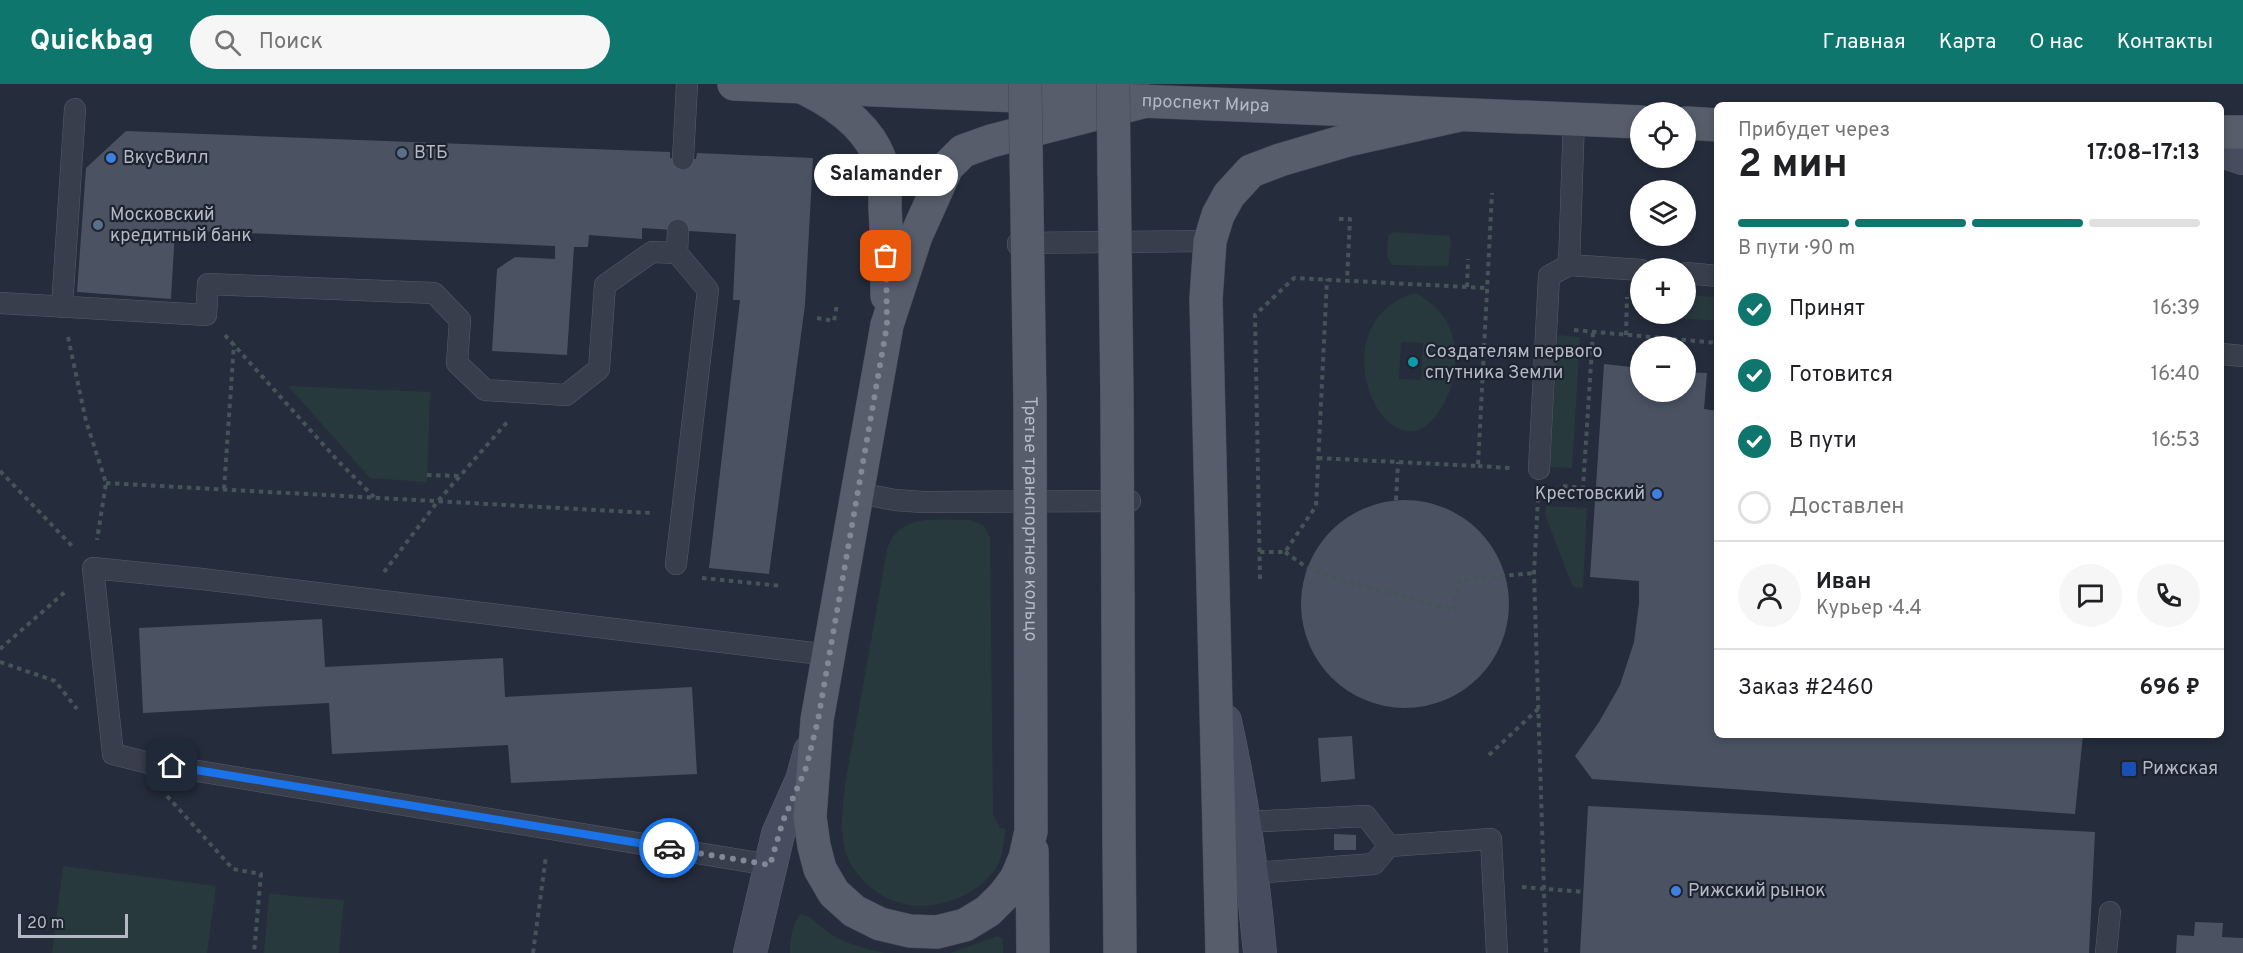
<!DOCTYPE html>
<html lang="ru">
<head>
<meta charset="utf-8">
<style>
	:root { --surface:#fff; --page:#f6f6f6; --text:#202124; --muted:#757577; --line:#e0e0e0; --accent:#0f766e }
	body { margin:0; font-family:Overpass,sans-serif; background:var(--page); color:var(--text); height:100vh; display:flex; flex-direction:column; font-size:22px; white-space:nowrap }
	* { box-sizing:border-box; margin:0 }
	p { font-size:20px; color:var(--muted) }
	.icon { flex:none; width:33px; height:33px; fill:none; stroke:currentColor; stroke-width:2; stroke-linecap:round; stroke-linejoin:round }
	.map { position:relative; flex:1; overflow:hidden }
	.drawer { position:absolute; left:1714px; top:18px; width:510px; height:636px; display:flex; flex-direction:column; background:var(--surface); border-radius:9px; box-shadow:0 3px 9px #0003 }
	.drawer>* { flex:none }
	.buttons { position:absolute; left:1630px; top:18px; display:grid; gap:12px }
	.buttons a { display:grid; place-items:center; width:66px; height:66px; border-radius:50%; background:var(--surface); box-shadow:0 3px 9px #0003; font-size:30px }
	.scale { position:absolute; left:18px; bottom:15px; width:110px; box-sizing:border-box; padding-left:6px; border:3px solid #b4b9c6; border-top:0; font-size:16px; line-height:21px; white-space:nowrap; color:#b4b9c6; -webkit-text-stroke:4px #1e2330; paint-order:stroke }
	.pin { position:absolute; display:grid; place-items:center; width:51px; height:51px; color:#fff; margin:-26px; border-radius:12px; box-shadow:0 3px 9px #0006 }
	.courier { position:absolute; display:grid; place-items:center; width:60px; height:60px; margin:-30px; border:4px solid #1a73e8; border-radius:50%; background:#fff; color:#222; box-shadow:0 2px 8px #0007 }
	.bubble { position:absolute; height:42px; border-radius:21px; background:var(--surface); box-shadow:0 3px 9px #0003; font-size:20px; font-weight:700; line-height:42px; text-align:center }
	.summary em { font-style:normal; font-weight:700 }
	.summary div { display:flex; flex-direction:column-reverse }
	.summary { display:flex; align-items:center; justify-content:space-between; height:102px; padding:0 24px }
	h1 { font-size:39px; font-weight:700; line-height:45px }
	.bar { display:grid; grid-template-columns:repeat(4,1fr); gap:9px 6px; align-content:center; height:72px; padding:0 24px }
	.bar i { height:8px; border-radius:4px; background:var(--line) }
	.bar .on { background:var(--accent) }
	.bar p { grid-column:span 4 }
	.line { display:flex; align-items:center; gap:15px; padding:0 24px; border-top:2px solid var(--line) }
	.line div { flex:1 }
	.round { display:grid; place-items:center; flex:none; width:63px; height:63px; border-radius:32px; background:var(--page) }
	ol { padding:0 24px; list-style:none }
	li { display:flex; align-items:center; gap:18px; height:66px }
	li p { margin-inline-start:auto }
	li .icon { padding:6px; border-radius:50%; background:var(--accent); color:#fff; stroke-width:4 }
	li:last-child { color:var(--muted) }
	li i { width:33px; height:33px; border:3px solid var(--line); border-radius:50% }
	header { display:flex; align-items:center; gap:36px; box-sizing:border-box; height:84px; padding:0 30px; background:var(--accent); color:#fff }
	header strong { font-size:28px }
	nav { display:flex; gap:33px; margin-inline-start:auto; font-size:21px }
	.search { width:420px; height:54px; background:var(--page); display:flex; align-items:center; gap:15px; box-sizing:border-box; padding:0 21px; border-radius:33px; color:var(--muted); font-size:22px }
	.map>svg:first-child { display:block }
	.green { fill:#28393d; fill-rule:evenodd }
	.building { fill:#4b5363 }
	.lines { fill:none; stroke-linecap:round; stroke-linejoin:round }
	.lane-casing { stroke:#575c69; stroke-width:22 }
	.secondary-casing { stroke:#575c69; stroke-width:34 }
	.primary-casing { stroke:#424754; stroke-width:34 }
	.path { stroke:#455459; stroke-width:4; stroke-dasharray:4.5 4.5; stroke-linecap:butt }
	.lane { stroke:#383e4b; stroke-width:21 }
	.secondary { stroke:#474d5e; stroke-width:33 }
	.primary { stroke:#575d6b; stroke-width:33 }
	.primary-bridge-casing { stroke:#424754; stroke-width:34; stroke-linecap:butt }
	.primary-bridge { stroke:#575d6b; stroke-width:33 }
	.done { stroke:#828895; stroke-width:6; stroke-dasharray:0 10.8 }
	.route { stroke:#1a73e8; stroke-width:8 }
	.service-dot { fill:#5c6f8a; stroke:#1e2330; stroke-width:2 }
	.shop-dot { fill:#3f7fe0; stroke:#1e2330; stroke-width:2 }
	.culture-dot { fill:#0f9aa8; stroke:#1e2330; stroke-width:2 }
	.transit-dot { fill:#1a4fb4; stroke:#1e2330; stroke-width:2 }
	.labels { text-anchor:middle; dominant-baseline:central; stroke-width:4.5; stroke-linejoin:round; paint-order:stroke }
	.street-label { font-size:18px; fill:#b4b9c6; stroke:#1e2330 }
	.poi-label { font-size:18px; fill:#b4b9c6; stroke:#1e2330; text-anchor:start }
</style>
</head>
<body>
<header>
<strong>Quickbag</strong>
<div class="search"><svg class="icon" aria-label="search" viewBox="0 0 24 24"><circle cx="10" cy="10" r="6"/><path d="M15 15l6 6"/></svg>Поиск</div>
<nav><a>Главная</a><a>Карта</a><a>О нас</a><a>Контакты</a></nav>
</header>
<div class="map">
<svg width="2243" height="869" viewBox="0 0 2243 869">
	<rect width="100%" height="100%" fill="#252c3b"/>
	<path class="green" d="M1394,148L1449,152L1451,158L1448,182L1392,181L1387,173L1388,152Z
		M1415,209C1432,217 1448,233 1453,253C1458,277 1455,302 1442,323C1392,409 1310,241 1415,209ZM1401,258L1423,259L1421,296L1399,295Z
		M1686,211L1717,213V237L1650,232L1651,230H1686Z
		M1558,251L1580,253L1572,384L1550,383Z
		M288,302L430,308L427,398L370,394Z
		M1546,422L1587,424L1583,504L1573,503L1545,431Z
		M971,436L984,442L990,454L993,730L1000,744L1005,745C1004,758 1003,773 996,784C976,815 927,830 894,817C882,813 872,805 864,797C855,788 848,778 845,766C836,729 850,677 856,640C867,581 877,523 887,465C900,427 939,437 971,436Z
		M63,782L216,802L207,869H52Z
		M269,810L344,816L339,869H264Z
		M801,830C814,833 822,846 834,852C850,861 867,865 885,869H790C790,857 792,838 801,830Z
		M998,852L1003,856V869H950Z"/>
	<path class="building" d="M126,47L670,68V74L683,75H696L697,69L813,74L805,221L769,490L709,484L740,216H733L736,150L642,144V155L589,151L588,163H574L567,271L492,267L497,185L515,173L555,175V162L175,146L171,215L77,208L86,84Z
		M1604,280L1641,284V308H1686V288L1707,289L1704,325L1718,327V651H2083L2075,730L1592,695L1575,672L1599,638L1620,601L1634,558L1639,519V497L1590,493Z
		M1301 520a104 104 0 1 1 208 0a104 104 0 1 1-208 0Z
		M322,535L325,583L503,574L505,613L692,603L697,690L511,699L508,661L332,670L329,619L143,629L139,544Z
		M1352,652L1355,695L1321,698L1318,654Z
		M1588,722L2095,748L2089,869H1580Z
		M1334,750L1356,751V766H1334Z
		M2195,838L2223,839L2222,853L2243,854V869H2176L2177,851L2194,852Z"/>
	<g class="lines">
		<g class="lane-casing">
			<path id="lane" d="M683,75L687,0
				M1018,161V159L1210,157
				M1569,181L1574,35
				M1686,189L1718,192
				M0,219L206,231L208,200L434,209L460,236L457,279L485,306L566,311L599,285L605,201L652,168L677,169
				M62,223L75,25
				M2222,270L2243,272
				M1539,385L1549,192L1569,181L1641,186
				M858,409L895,416L923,418L1130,417
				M676,480L708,206L677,169L678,146
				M1245,738L1366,732L1389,762
				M770,781L149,679L113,670L93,484L202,495L829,571
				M1253,789L1374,780L1389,762L1491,755L1497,869
				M2106,869L2110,828"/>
		</g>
		<g class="secondary-casing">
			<path id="secondary" d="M2222,67L2243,74
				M1225,637C1242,714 1253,791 1260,869
				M750,869L778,750L802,696L810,667"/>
		</g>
		<g class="primary-casing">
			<g id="primary">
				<path id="s1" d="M734,0L1641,38"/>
				<path d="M806,5C838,21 872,45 882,82C886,95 885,110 885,124C887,153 887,183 887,212"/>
				<path d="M1686,39L1718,41"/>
				<path d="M2222,48H2243"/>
				<path d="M1031,747L1025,774L1016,795L1004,811L988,827L965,841L937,848L910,847L880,840L854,827L834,809L820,785L814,762L810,733L817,636L887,241L916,152L947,83L963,67L991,57L1146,17"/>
				<path d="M1119,755L1120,869"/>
				<path d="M1032,767L1033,869"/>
				<path d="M1222,869L1206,215L1210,157L1218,131L1229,111L1251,87L1280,76L1348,56L1460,31"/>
			</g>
		</g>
		<path class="path" d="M1339,135H1350L1347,197
			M1467,203L1468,175
			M817,234L834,237L837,220
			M1574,246L1718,259
			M225,251L338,377L374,413
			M1626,251L1627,213
			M68,253L86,337L106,399L97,456
			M1318,374L1478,382L1492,109
			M1478,382L1510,384
			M0,387L74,464
			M427,391L460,392
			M106,399L652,429
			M1563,402L1583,404L1593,248
			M224,405L234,260
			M1538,414L1534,489L1546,869
			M1396,416L1398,378
			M1260,468H1285L1316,422L1327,195
			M1285,468L1306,483L1330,493L1454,526L1459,496L1534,489
			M384,488L438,417L509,336
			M702,494L782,502
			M1260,495L1255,231L1294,194L1487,204
			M0,565L65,508
			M0,578L55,597L77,625
			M1489,671L1538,625
			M167,712L233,785L261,790L254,869
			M1522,803L1584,808
			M533,869L546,772"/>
		<use href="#lane" class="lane"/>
		<use href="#secondary" class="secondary"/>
		<use href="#primary" class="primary"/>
		<g class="primary-bridge-casing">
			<g id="primary-bridge">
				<path id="s2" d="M1025,0L1030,318L1031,747"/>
				<path d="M1113,0L1117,315L1119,755"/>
			</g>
		</g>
		<use href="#primary-bridge" class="primary-bridge"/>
	</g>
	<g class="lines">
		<path class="done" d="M669,764L770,781L783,737L806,684L818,636L887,241L886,172"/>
		<path class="route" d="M172,682L669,764"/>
	</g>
	<g class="service-dot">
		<circle cx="402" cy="69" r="6"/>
		<circle cx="98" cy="141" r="6"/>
	</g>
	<g class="shop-dot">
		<circle cx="111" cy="74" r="6"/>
		<circle cx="1657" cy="410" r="6"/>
		<circle cx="1676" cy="807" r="6"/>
	</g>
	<circle class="culture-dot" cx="1413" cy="278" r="6"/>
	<rect class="transit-dot" x="2121" y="677" width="16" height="16" rx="3"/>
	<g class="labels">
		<g class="street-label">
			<text stroke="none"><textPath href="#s1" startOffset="472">проспект Мира</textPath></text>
			<text stroke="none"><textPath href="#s2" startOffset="435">Третье транспортное кольцо</textPath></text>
		</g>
		<g class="poi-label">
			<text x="414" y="69">ВТБ</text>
			<text x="123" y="74">ВкусВилл</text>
			<text x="110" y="131">Московский<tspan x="110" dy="21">кредитный банк</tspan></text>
			<text x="1425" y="268">Создателям первого<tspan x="1425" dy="21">спутника Земли</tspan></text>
			<text x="1645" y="410" text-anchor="end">Крестовский</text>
			<text x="2142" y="685">Рижская</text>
			<text x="1688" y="807">Рижский рынок</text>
		</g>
	</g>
</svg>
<div class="buttons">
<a><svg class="icon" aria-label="locate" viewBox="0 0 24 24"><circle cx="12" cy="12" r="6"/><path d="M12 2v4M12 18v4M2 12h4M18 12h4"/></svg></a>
<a><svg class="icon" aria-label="layers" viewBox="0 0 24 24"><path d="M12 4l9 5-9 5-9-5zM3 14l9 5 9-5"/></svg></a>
<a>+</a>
<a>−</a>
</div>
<div class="scale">20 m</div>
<div class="pin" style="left:886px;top:172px;background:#ea580c"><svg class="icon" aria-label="bag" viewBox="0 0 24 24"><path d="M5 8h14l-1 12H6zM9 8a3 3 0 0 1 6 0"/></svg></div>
<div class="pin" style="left:172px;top:682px;background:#1f2937"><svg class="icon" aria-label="home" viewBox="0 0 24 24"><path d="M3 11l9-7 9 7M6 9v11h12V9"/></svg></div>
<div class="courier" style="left:669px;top:764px"><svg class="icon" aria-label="car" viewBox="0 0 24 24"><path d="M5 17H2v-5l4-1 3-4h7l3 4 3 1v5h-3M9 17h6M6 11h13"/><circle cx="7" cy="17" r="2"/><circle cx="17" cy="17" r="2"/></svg></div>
<div class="bubble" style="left:814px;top:70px;width:144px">Salamander</div>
<section class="drawer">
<div class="summary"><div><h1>2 мин</h1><p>Прибудет через</p></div><em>17:08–17:13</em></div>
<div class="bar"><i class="on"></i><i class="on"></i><i class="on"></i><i></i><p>В пути · 90 m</p></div>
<ol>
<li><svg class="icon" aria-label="check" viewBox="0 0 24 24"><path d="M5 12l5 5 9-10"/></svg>Принят<p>16:39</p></li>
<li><svg class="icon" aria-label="check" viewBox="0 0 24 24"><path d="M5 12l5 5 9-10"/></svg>Готовится<p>16:40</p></li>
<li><svg class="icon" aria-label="check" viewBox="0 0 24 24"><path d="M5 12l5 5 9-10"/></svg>В пути<p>16:53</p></li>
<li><i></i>Доставлен</li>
</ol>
<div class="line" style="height:108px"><a class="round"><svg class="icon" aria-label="person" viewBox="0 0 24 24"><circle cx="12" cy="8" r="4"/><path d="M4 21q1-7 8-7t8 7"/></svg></a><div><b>Иван</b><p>Курьер · 4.4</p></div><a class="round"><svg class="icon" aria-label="chat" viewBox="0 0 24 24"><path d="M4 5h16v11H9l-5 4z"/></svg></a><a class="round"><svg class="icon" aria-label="phone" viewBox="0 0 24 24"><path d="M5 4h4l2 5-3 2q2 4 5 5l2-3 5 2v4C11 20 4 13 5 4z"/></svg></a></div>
<div class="line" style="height:78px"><div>Заказ #2460</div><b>696 ₽</b></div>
</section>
</div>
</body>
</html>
